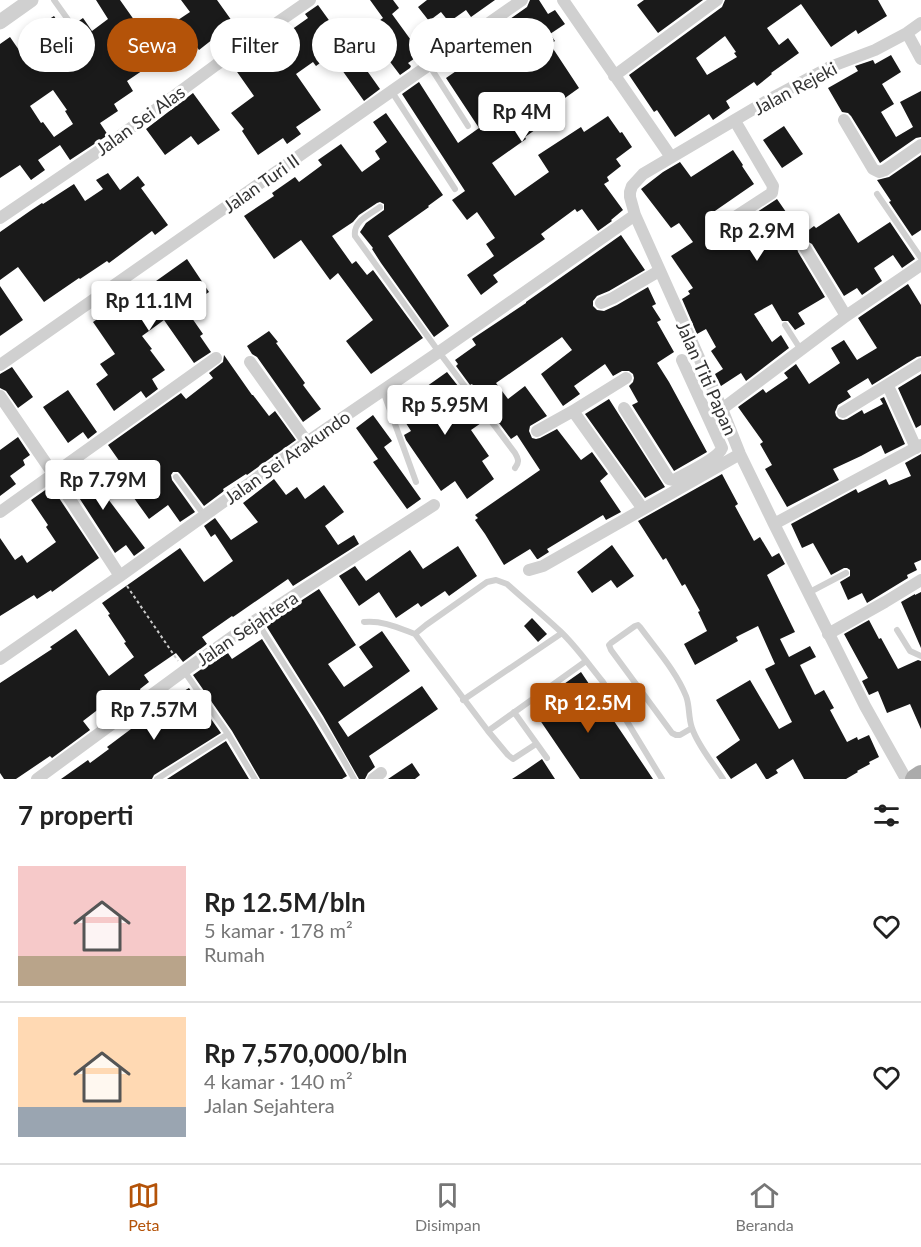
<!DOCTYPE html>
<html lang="id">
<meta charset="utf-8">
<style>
body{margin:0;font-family:Lato,sans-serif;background:#f6f6f6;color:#222;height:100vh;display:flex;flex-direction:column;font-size:22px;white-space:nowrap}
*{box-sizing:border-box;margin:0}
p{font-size:20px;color:#767676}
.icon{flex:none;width:33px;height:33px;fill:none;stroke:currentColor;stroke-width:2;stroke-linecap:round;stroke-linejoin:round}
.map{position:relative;height:779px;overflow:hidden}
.side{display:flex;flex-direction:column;background:#fff;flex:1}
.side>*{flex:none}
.top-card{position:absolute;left:18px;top:18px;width:600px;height:54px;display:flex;gap:12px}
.price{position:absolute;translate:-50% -51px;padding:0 14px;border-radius:6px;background:#fff;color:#222;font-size:20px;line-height:39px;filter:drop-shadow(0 2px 3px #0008)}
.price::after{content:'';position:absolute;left:50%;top:36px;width:18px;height:14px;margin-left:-9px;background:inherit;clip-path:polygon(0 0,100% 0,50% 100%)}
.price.active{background:#b45309;color:#fff}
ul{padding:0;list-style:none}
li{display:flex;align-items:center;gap:18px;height:150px;padding:0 18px}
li+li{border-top:2px solid #e0e0e0}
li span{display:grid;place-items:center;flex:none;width:168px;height:120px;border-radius:0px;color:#555}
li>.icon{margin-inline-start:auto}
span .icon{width:72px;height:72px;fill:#fffc;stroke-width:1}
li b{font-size:26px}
h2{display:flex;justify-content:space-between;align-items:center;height:72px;padding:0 18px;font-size:26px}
.tag{padding:0 21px;border-radius:27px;background:#fff;box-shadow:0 3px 9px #0003;font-size:21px;line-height:54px}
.tag.active{background:#b45309;color:#fff}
.tabs{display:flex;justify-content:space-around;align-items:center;height:84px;border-top:2px solid #e0e0e0;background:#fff;font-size:16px;color:#767676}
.tabs a{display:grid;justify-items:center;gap:3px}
.tabs .active{color:#b45309}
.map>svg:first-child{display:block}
.building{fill:#1a1a1a;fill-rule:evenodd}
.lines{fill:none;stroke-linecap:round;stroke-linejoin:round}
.path{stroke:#cdcdcd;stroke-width:2;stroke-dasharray:3 3;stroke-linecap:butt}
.service{stroke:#d0d0d0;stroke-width:6}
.minor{stroke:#d0d0d0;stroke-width:12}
.tertiary{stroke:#d0d0d0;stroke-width:15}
.primary{stroke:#ababab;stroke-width:20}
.labels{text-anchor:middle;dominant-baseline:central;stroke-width:6;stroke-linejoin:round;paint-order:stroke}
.street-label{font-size:18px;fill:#333;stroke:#fff}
</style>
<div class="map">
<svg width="921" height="779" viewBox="0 0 921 779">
<rect width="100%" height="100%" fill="#fff"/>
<!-- building -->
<path class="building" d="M96,0H120L161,58L127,81L133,91L114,104L118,111L100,123L108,135L70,160L60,145L38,160L45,170L31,180L20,165L0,178V44L10,37L32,69L59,52L40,25L54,16L64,31L83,18L92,31L108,19ZM53,90L67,110L65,111L73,124L54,137L43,122L41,123L30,106Z
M181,0H217L237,28L216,43L213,39L199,50L178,20L190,12Z
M370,0H393L399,8L392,14L421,54L408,63L411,66L410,68L400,75L366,30L383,18Z
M427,0H495L471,17L466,10L449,22L441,12L429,21L418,7Z
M530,0H539L548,14L555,10L565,24L550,34L555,41L550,44L579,88L537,118L542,125L525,137L526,139L492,163L515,196L549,172L538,155L581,127L584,132L608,116L620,133L622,132L632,147L616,159L621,166L607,177L609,181L604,184L623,210L611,220L612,221L598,231L582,209L577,212L575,209L541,234L545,239L493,275L498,282L481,295L467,275L494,256L486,244L495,238L477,212L467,220L452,200L465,191L402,94L419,82L458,143L479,128L446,78L475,58L470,50L484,40L493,52L520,34L510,19L527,7Z
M644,0H703L658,33L637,5Z
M725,0H878L887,16L858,34L856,30L831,47L801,4L767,28L779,45L788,38L799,53L771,73L772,74L757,86L754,82L726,101L730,108L713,120L709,114L675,137L657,110L654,112L629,75L722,7ZM725,36L736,52L734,53L737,57L707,75L696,58Z
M318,5L344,41L329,52L331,55L316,66L313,62L296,74L321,110L296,127L301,134L287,144L283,138L258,155L242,131L244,129L231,113L254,96L235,69L252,56L258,64L278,51L280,54L298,40L291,30L308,18L305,14Z
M891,55L901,72L882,84L894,104L881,112L896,137L913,127L900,102L921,91V137L916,138L880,163L851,116L848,113L842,112L828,88L858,71L855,66L873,60L875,64Z
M358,58L380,89L364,101L342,70Z
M193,93L220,130L198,145L191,136L165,155L146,129Z
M386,113L443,195L428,206L429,207L388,236L449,326L434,337L381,263L372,249L373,248L360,232L366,223L384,210V204L380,202L377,203L359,215L353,222L332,236L352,264L356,261L367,275L373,270L423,338L371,374L346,341L373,320L338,273L330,280L301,240L274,259L244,216L274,196L272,193L295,177L299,182L322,165L318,160L341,144L362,172L380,159L375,151L387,142L373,122Z
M784,126L803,154L782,168L763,140Z
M733,150L743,165L742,166L754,184L712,213L726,232L777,199L802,235L814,226L816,228L839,213L858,243L890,222L915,259L902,268L893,255L874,268L882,281L862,295L857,288L844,296L812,244L805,240L800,241L797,248L798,252L825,297L798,313L805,324L795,330L788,321H782L772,304L754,314L772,342L781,335L789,348L746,381L741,373L721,386L715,374L723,369L711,351L716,347L706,329L697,334L682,299L690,294L688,291L693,288L671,256L693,242L679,223L671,228L641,189L663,172L680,162L691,177Z
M921,155V230L912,236L889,202L891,201L877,180L889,177Z
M108,173L120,190L138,176L145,185L141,188L168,225L155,235L152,231L109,263L107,261L80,279L79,278L44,302L18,267L0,280V232L30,211L42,203L43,204L74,184L85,201L103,189L96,180Z
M621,235L645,270L609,291L597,296L593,301V306L597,310L604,311L617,305L648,287L656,304L652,306L661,320L657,322L674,352L657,363L669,382L707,452L674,471L632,405L638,402L629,386L633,382L634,378L633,374L629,371H622L613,376L605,364L574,386L580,394L563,406L541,374L572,350L562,337L496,383L508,399L525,386L547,416L530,426L529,431L532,438L536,439L540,438L557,429L581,460L592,452L608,474L600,481L621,512L606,520L603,515L547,549L549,552L538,559H537L530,549L504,565L485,534L475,520L478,518L475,515L540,470L517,435L511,439L484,403H486L472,384L470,385L456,366L458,364L455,360L476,345L472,339L526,303V302L546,288Z
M187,259L209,292L185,308L203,334L200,336L211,352L194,363L164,320L142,336L152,349L150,350L165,370L152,379L158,389L146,398L141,391L114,411L96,384L108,375L100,364L115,354L93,322L124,301L119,294L136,282L142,291Z
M908,284L921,305V356L917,357L872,385L868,378L847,391L851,397L838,405L835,412L836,416L839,419L843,420L847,419L862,410L864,414L883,404L880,399L884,397L905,444L885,454L881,445L861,456L833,469L839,480L787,507L765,469L772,465L760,444L763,442L738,407L763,389L766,393L788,378L784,373L796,364L809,384L840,363L831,348L844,340L857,360L877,348L858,318Z
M0,286L23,320L0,336Z
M269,331L278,342L276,343L305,383L303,385L321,409L303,422L257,357L252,354L247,346Z
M224,355L252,395H253L269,416L275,411L296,440L247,475L246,474L223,489L224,491L204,506L180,474L178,472H173L171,475L172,480L195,512L180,522L168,505L149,519L131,494L141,487L130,471L127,472L108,445L181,393L186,399L213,378L209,373L223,362Z
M12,367L33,397L18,408L6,391L0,388V374Z
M447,372L462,391L454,397L467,415L475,409L484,421L471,430L489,456L482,461L494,479L467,499L455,481L441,491L406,440L404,435L411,431L393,403L420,386L423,389Z
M921,374V425L916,428L898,388Z
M68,390L97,432L88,439L83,432L68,443L43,407Z
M609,399L665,487L645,498L585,414Z
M373,415L392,441L384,447L421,499L407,509L373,462L378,459L356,428Z
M18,437L30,455L23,460L25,465L10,476L16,484L0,496V450Z
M921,454V560L914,563L917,570L907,575L908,578L867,603L862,593L848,600L840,582L850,576V570L847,568H844L831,575L813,543L802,548L791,524L856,489L858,493L886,479L889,485L911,476L905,463Z
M84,462L100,487H99L145,548L134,556L126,545L115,553L65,476Z
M722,474L738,504L735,506L754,541L760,537L772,557L779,553L785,564L767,575L795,632L780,639L789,657L810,646L816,657L800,665L815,695L824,690L834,708L830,710L847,742L857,737L858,740L869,735L879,757L869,762L870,764L857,771L858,772L846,779H804L793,759L776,770L778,773L768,779H766L756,763L731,779L716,757L740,740L716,700L750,680L779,729L792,722L765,669L775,664L758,626L736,637L738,641L695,665L684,644L707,631L698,612L700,611L685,584L682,586L666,558L663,560L638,521Z
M274,479L286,495L297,487L305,499L324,485L344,512L325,526L338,545L354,535L359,544L293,586L288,579L233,617L232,616L202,637L207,644L183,662L176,653L144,675L149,682L140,689L141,692L126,704L124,700L104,714L100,708L83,721L90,730L52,758L50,756L16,779H4L0,773V683L52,649L50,647L76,629L109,676L134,657L124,643L126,642L108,615L110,614L102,603L180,548L204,582L233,561L215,534L211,537L204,526L215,518L231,540L258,522L243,503Z
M51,486L99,558L52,592L51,590L37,599L34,595L0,616V538L15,560L22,555L27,563L56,542L46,527L48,525L31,500Z
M612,545L634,576L617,588L611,580L592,593L577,572Z
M458,546L477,576L449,596L445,591L421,607L418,603L396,618L379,592L359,606L339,576L355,566L366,581L410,550L423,569Z
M319,589L356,645L328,664L344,687L373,667L359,647L382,631L410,671L338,722L348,737L422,686L438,709L369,756L375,767L368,773L365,779H359L323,716L265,624Z
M921,592V648L901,602L915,594V595Z
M532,618L547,634L538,642L524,626Z
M869,620L879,639L881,638L898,669L918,660L921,661V729L910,704L887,713L878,691L869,695L862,681L868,678L844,634Z
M262,639L314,721L347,776L342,779H260L232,731L193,675L217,658L218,659L228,653L232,659Z
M581,672L653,779H580L531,707Z
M189,688L221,733L154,775L152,779H61L88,760L90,763L109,749L107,747L139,723L135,717L164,696L167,694L170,699Z
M226,741L249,779H167Z
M542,759L555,779H512L526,770Z
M412,763L420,775L415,779H388Z"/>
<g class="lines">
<!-- path -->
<path class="path" d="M127,586L178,661"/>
<!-- service -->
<path class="service" d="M54,0L69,21
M429,65L468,126
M392,92L455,189
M877,194L921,258
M380,207C369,215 353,221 355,236L439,352L515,453C518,458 520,462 515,468
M785,325L801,350
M383,391L416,482
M176,477L204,515
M808,593L846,573
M256,620C289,673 325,724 354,779
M364,622C382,620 399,628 415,634
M897,630L910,651L921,656
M586,661L488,731L415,634L426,625L487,582L496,580L507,584C525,600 543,615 560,631C576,646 589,665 603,682L662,779
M184,671L228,734L255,779
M463,700L562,633
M514,712L547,758
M692,728L680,735H676L672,733L611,650L609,645L611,643L635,626L638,625L640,627C656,649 676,671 686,696C690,706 688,717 692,728C698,746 713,763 723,779
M488,731L508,755L513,759L536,744
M157,779L228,734"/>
<!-- minor -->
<path class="minor" d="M563,0L671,157
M907,33L921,59
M614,76L717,0
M844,120L873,169L879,172L885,170L921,145
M735,217L772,193L773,186L735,121
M0,218L109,144L216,65L310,0
M805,248L846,316
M601,303L613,298L659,271
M250,362L307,442
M0,365L522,0
M888,386L916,448
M0,396L54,475L120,576
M624,408L669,479L674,480C686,473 718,459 722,448L682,360
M722,409L846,316L921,265
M573,411L643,509
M843,412L921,364
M537,431L573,411L626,378
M0,512L216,358
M774,524L921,445
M529,570L543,566L740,454
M828,634L885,602L921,580
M0,659L120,576L307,442L439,352L635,215
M37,779L184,671L256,620L434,505
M373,779L381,773
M906,779L865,706L774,524L740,454L722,409L635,215L630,197V192L632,186L643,174L772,98L830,67L875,50L907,33L921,23"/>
<!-- tertiary -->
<path class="tertiary" d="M0,22L31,0"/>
<!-- primary -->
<path class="primary" d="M915,779L921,775"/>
</g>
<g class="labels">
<!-- street labels -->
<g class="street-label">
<text transform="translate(795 88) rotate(-28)">Jalan Rejeki</text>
<text transform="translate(140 120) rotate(-36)">Jalan Sei Alas</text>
<text transform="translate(261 183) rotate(-35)">Jalan Turi II</text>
<text transform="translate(707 378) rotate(66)">Jalan Titi Papan</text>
<text transform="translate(287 457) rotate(-35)">Jalan Sei Arakundo</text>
<text transform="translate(247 628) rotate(-34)">Jalan Sejahtera</text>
</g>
</g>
</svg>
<b class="price" style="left:522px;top:143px">Rp 4M</b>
<b class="price" style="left:757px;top:262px">Rp 2.9M</b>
<b class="price" style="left:149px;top:332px">Rp 11.1M</b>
<b class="price" style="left:445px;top:436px">Rp 5.95M</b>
<b class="price" style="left:103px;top:511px">Rp 7.79M</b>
<b class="price active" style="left:588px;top:734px">Rp 12.5M</b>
<b class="price" style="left:154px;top:741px">Rp 7.57M</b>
<div class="top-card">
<a class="tag">Beli</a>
<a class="tag active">Sewa</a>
<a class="tag">Filter</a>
<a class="tag">Baru</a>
<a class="tag">Apartemen</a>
</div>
</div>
<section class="side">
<h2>7 properti<svg class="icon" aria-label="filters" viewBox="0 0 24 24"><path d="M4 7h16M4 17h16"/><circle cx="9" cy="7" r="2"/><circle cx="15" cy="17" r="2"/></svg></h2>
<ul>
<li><span style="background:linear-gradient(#f6c9c9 75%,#b9a48a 0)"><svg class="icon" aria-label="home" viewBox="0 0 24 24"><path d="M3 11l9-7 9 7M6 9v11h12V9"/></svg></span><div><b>Rp 12.5M/bln</b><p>5 kamar · 178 m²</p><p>Rumah</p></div><svg class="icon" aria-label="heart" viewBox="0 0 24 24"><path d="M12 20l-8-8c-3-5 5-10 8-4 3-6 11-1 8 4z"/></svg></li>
<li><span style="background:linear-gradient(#ffd9b3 75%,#9aa5b1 0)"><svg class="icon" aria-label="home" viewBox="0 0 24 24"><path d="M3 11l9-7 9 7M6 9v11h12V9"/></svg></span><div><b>Rp 7,570,000/bln</b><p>4 kamar · 140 m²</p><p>Jalan Sejahtera</p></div><svg class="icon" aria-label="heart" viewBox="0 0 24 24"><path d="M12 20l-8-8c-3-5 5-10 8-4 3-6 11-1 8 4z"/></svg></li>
</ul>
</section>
<nav class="tabs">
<a class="active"><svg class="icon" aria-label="map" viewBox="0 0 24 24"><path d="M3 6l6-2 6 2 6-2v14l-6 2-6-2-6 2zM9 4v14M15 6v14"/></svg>Peta</a>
<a><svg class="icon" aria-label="saved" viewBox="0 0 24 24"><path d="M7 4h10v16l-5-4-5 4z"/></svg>Disimpan</a>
<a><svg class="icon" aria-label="home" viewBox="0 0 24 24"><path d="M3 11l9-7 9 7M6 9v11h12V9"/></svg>Beranda</a>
</nav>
